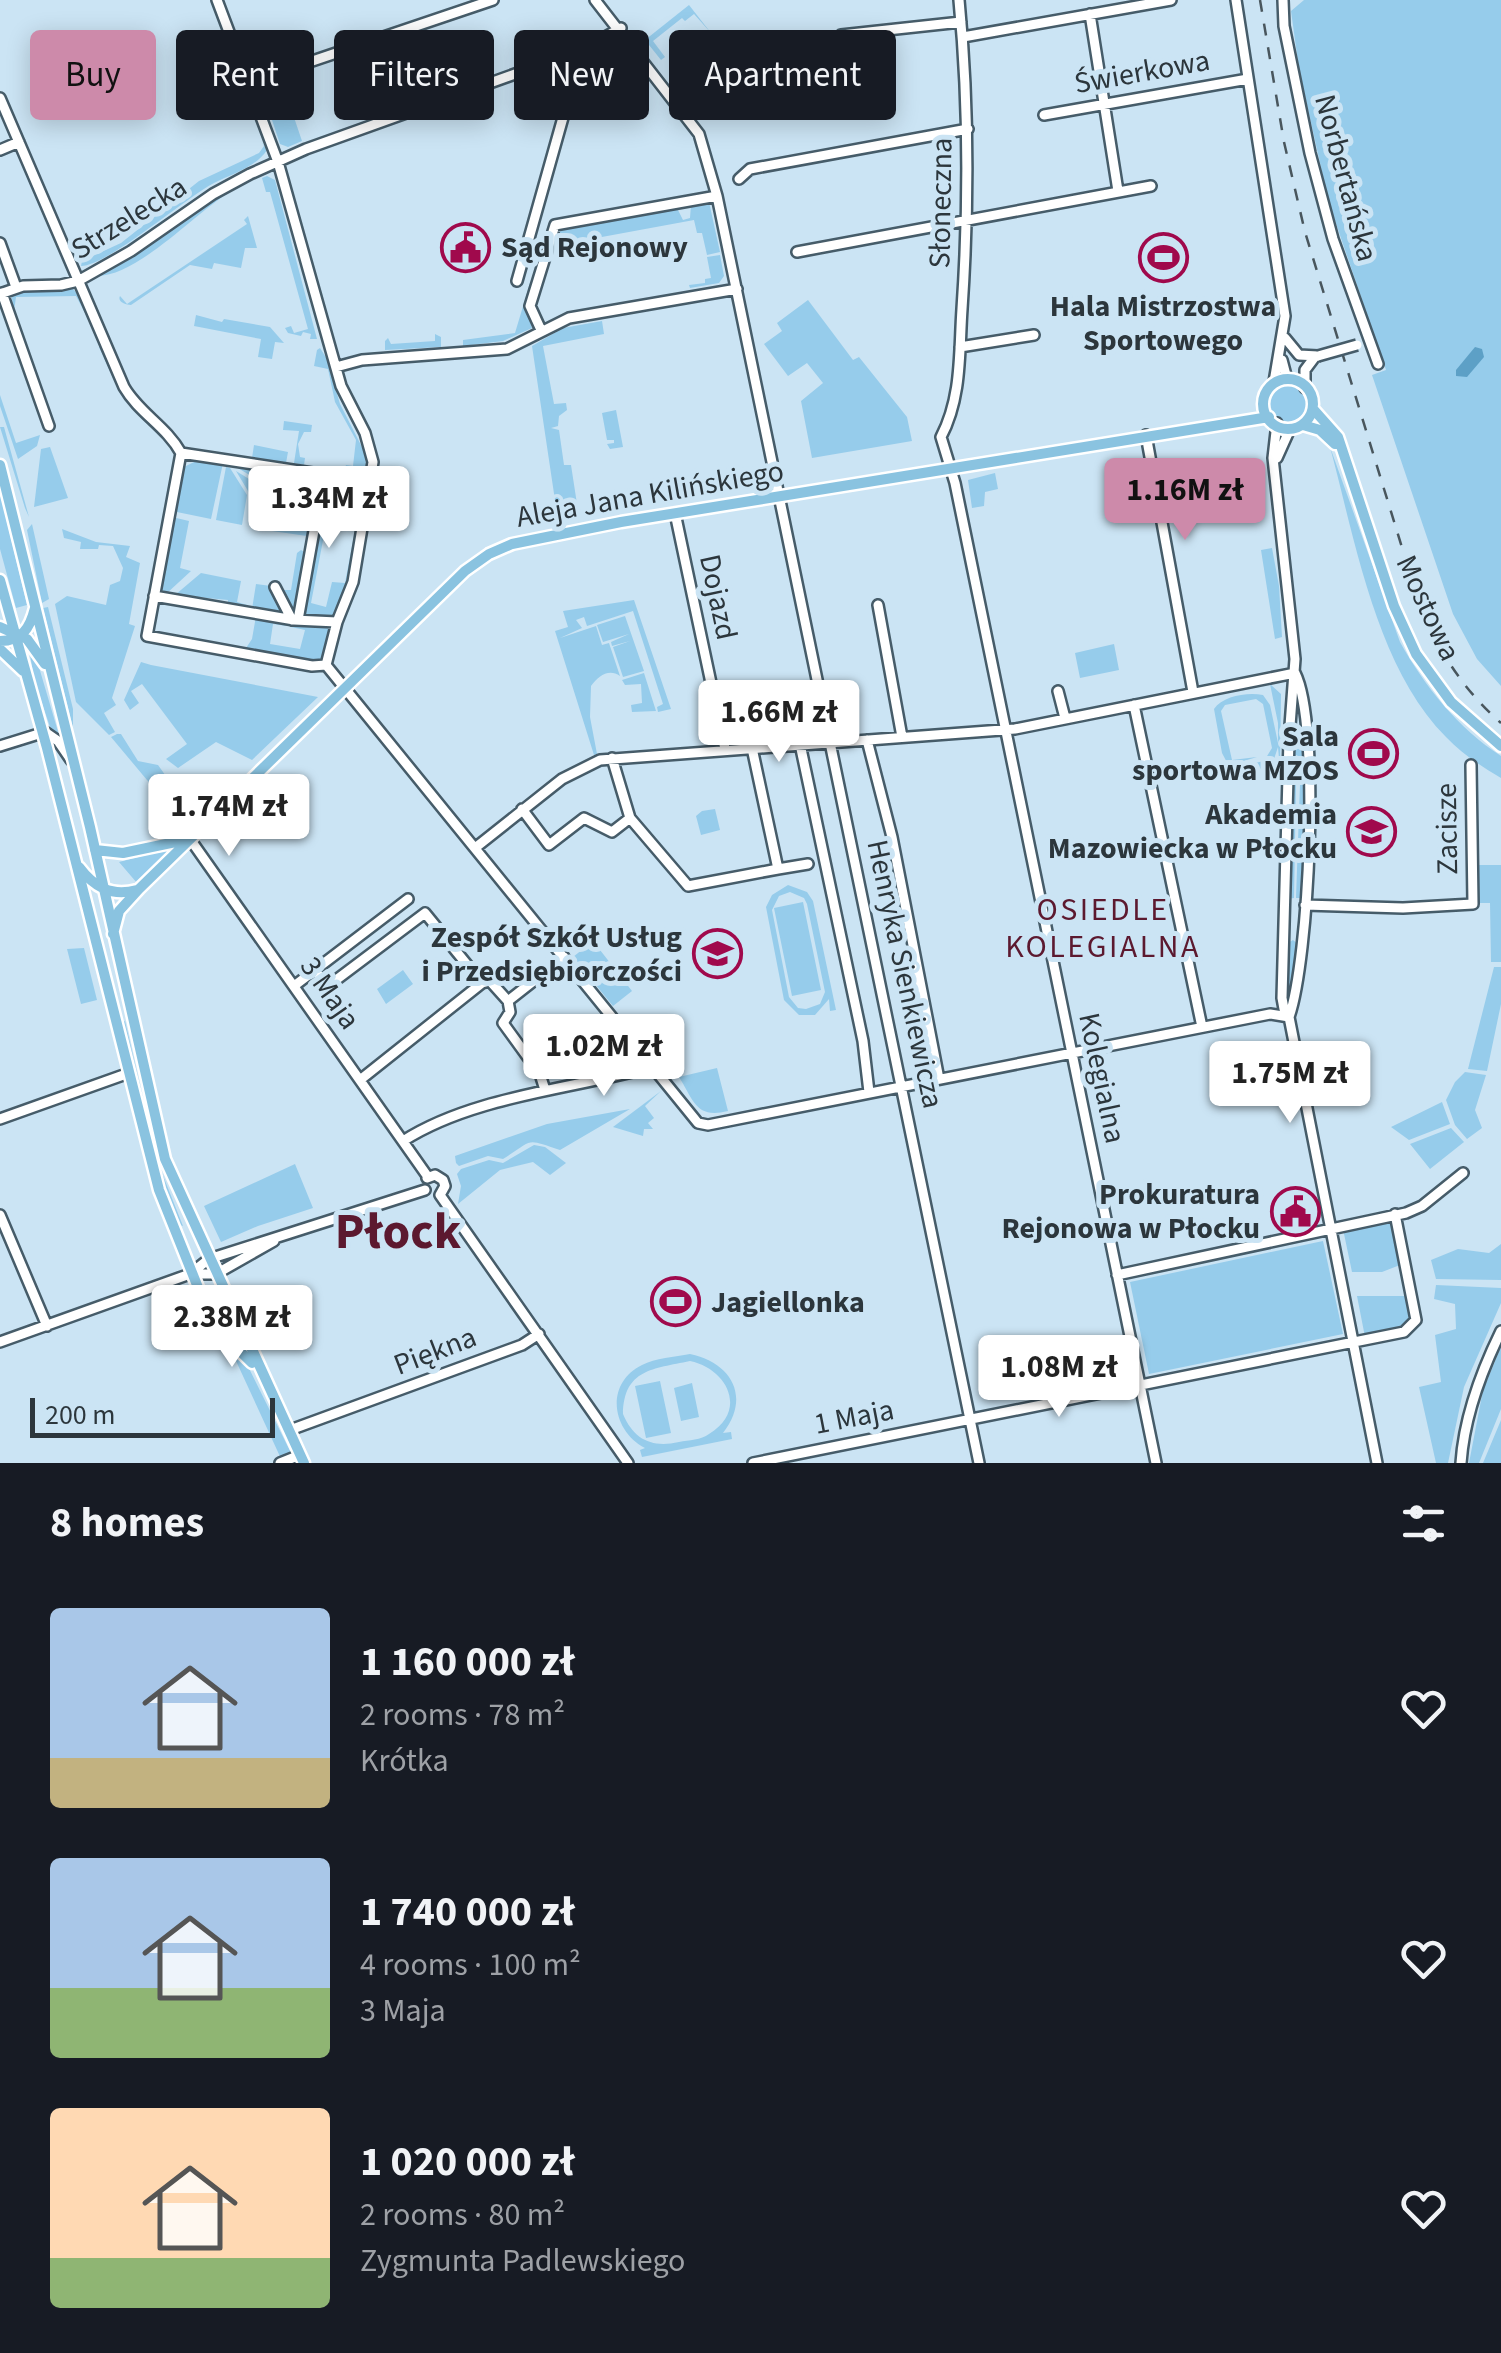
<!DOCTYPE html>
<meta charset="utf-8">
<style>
body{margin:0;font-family:"Source Sans 3",sans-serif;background:#242831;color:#f1f3f6;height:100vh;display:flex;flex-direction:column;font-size:38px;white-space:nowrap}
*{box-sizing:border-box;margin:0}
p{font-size:32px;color:#9ea1a6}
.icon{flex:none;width:55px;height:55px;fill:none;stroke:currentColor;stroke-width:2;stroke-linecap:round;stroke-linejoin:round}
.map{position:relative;height:1463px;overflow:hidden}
.details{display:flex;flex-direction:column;background:#171b24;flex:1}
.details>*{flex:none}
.guide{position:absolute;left:30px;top:30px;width:1000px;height:90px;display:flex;gap:20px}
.scale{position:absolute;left:30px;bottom:25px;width:245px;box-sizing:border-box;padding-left:10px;border:5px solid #2c363c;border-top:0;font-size:28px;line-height:35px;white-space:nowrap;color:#2c363c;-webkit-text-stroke:8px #cbe4f4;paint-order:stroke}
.price{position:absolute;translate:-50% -85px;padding:0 22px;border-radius:10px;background:#fff;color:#222;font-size:32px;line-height:65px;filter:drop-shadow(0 2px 5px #0008)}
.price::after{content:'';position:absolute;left:50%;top:60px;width:30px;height:22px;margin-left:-15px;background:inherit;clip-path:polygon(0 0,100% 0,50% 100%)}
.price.current{background:#cd8aaa;color:#111}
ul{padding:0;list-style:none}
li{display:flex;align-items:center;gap:30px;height:250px;padding:0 50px}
li span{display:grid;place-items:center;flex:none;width:280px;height:200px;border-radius:10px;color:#555}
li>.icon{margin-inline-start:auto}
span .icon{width:120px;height:120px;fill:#fffc;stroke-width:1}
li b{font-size:42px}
h2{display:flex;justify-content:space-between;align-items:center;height:120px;padding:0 50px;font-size:42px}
.chip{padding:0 35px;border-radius:10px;background:#171b24;box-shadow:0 5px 25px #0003;font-size:35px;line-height:90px}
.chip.current{background:#cd8aaa;color:#111}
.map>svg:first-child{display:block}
.green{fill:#96cceb;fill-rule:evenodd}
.water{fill:#5da0c6}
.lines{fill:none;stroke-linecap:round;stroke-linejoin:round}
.minor-casing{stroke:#465c69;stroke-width:14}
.major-casing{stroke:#fff;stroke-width:15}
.minor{stroke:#fff;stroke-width:9}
.major{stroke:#8ac3e0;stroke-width:10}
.rail{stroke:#49565d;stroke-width:2.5;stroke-dasharray:12 12;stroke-linecap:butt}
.minor-bridge-casing{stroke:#465c69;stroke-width:14;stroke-linecap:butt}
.minor-bridge{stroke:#fff;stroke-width:9}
.labels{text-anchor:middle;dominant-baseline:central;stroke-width:10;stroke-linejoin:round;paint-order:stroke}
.street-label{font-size:30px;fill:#2c363c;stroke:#cbe4f4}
.poi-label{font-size:30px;font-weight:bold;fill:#2c363c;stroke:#cbe4f4;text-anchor:end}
.neighbourhood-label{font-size:32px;letter-spacing:2.5px;fill:#5c192f;stroke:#cbe4f4}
.town-label{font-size:50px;font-weight:bold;fill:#5c192f;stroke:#cbe4f4}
</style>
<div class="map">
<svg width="1501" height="1463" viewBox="0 0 1501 1463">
<rect width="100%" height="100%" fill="#cbe4f4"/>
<!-- green -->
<path class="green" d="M1304,0H1501V686L1477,659L1453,614L1372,375L1386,370L1329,203L1299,69L1291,11Z
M689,5L711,33L694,14L685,21L682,18L653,41L665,57L661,60L645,40Z
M281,79L302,141L288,147L280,144L261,87Z
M262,142L267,150C256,167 232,174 214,183C184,199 107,266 81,266L82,261L121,243L199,181L259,153L264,146Z
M257,165L210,191L92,269L209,189Z
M267,176L275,180L317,339H310L311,334L303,332L301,336L288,333L285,328L291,326L294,333L308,329L270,192H266L262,178Z
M226,191H231C195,213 137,277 96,276Z
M709,202L720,252L707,255L702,233H697L694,220L553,246L557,234L567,226L676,206L683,220L690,218L691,205Z
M248,216L257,248H245L241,268L214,263L212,269L190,265L131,305C126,305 117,302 120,296L127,304L247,224L244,220Z
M720,255L724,276L719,283L690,288L689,285L705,283V279L711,278L707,257Z
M530,283L534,285L528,310L532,328L503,341L463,346V340L515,333Z
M71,287L80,296L115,375L113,378L99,347L102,345L76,296L16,297L14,311L11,293C30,286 51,291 71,287Z
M808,300L853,360L859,357L907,417L912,441L812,458L801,401L823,383L807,363L788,376L764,344L782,331L777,323Z
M196,315L222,322L224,319L270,327L284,343L275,342L272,359L258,357L261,339L194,326Z
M602,321L604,334L543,346L554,404L566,403L567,410L559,416L558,426L551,428L559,430L564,465H571L577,504L556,507L532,346L563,328Z
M435,334L441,337V347L385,350V341L388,338L391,344L435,341Z
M320,348L327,359L340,404L365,453L366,465L362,473L344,470L346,465L353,466L356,440L335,402L328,369L314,366L317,350Z
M1269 404a19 19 0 1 1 38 0a19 19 0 1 1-38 0Z
M0,395L16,443L40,435L37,446L18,459L0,406Z
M616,410L623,447L610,449L607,444L614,443V440H607L602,413Z
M284,421L312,425L311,432H304L298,444L300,457L305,458L304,465L294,463L299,431L283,430Z
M0,427H4L29,517L25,508Z
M254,445L288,452L286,463L252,458Z
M50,447L68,498L34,507L41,449Z
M1330,447L1400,642C1425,687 1458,728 1501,756V778C1481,766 1462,754 1446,737C1376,667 1355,539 1330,447Z
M200,459L223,463L211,519L172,511L182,468Z
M1244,464L1247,484L1203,492L1199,472Z
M233,465L310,477L318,489L313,514Z
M226,467L230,468L247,495L242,525L216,520Z
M236,471L306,514L310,522L307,536L272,531Z
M995,473L998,489L985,492L984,506L972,508L968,480Z
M0,493L27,605L16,608L0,549Z
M361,499L348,580L331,619L307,617L301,610L317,529L325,530L311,603L326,607L332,582L345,583Z
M172,517L189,521L180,568L191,571L166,594L160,589Z
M32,524L49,599L42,603L27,530Z
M62,529L96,542L130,546L126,557L140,563L129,624L135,626L112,698L116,705L104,713L115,732L109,735L76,702L55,604L67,596L106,605L110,585L120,581L123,568L113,546L99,545L98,549H80L81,542L64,538Z
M1272,548L1279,586L1282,637L1275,639L1261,550Z
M301,550L306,553L294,613L280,590H291L297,553Z
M201,573L241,581L237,602L247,605L246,607L228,605V600L175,595Z
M256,584L271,586L284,614L252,609Z
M634,600L671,709L658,712L657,707L663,704L633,611L587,626L584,617L576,620L582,628L560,638L596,626L602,645L609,643L620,676C609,668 598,676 591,686L590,717L597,754L594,755L555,631L568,627L563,611Z
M48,607L73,709V728L43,608Z
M256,616L288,622L287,626L273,624L270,644L300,649L305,630L291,627L292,623L327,626L330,632L323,662L246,648L252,639Z
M625,616L644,671L623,677L613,647L630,641L612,646L611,642L629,634L603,642L597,625Z
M1114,644L1119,670L1080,678L1075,653Z
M29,648L36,657L59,735L51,730L34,679Z
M141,662L151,665L318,697L252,760L216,742L178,768L166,759L187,744L142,684L131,691L139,703L130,710L124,700Z
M644,673L656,711L632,712L631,705L642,703L641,684L625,685L622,680Z
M1270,684L1281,694L1280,770L1278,747L1274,759L1278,765L1233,774L1222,753L1214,709C1223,696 1247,692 1263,695L1270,705L1278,743V723ZM1256,699L1263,704L1272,748L1264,761L1241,766L1237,763L1257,757L1232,760L1221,711L1225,705Z
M117,734H121L138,761L158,765L168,779L164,783L190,817L194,815V819L188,820L147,780L111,737Z
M1297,738L1303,742L1306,758L1302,898H1296L1300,784L1304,783V767L1300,766L1304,759L1296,755L1292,762L1296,766L1292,783L1296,784L1294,898L1288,899L1291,744Z
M715,809L720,830L701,835L696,816L702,811Z
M178,847L137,883L119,862Z
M1475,865H1501V962H1491L1490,903H1477Z
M788,885L807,892L813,901L836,1010L830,1011L829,999L815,1015H799L784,1000L766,907L772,895ZM790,892L804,898L807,904L825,992L820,1004L806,1009L798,1008L789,997L772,910L779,896Z
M803,902L821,990L792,996L774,908Z
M1293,940L1299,945L1290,1003L1286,1006L1288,943Z
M593,941L632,991L613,1006L573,957Z
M84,948L97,1000L81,1004L67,949Z
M1494,967H1501V1004L1487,1071L1468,1069Z
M403,970L413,984L386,1004L377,989Z
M125,1021L158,1163L183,1226L180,1225L161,1180L122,1023Z
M717,1068L728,1111C696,1119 694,1101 679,1077Z
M1465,1072L1486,1075L1475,1110L1482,1128L1467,1139L1455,1125L1446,1100L1455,1082Z
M661,1091L645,1106L654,1118L648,1123L653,1129H644L643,1136L613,1127Z
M1442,1102L1450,1124L1409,1140L1391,1127Z
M630,1109L560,1150C524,1138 535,1139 503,1159L488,1156L459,1166L456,1163L455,1156L547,1124Z
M1451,1128L1464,1142L1430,1169L1410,1144Z
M534,1145L545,1147L566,1163L550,1175L533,1162L500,1170L458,1204L461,1186L457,1174L461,1169L489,1160L503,1163Z
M295,1164L313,1208L258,1226L221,1242L204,1206Z
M1390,1220L1400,1265L1382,1272H1352L1343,1229Z
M1323,1241L1343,1334L1149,1374L1130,1282Z
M1501,1244V1280L1436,1279L1431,1260L1458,1249L1489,1253Z
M1436,1285L1501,1288V1303L1464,1387L1448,1463H1436L1419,1387L1441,1382L1435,1335L1456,1329L1455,1304L1434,1299Z
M1357,1296H1406L1412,1319L1406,1328L1365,1337Z
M221,1318L225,1320L296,1463H283L219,1324Z
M1501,1347V1409L1479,1463H1469L1483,1390Z
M690,1354C732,1363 751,1397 723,1433L731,1432L732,1439L642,1457L640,1450L645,1448C612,1431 604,1384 642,1365C655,1358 675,1357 690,1354ZM690,1361C728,1369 748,1411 709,1434C701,1440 689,1440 679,1442C652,1448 634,1440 623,1414C624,1369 653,1369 690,1361Z
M660,1381L671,1433L646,1438L635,1386Z
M692,1383L699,1417L681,1421L674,1388Z
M1501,1420V1463H1483Z"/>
<!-- water -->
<path class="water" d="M1475,347L1482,349L1484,357L1467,377L1456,376V370Z"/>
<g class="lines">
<defs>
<path id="minor" d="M217,0L278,162L341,386L365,433L373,462L353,582L337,622L326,665L698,1123L708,1125L1270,1014L1289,1017
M595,0L699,134L717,196L979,1463
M959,0C969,103 969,205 962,309C959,353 962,397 941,437L955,483L1156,1463
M1236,0L1285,316L1274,382
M1283,0L1284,26L1310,153L1333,239L1378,364
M1090,14L1118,191
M841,35L961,22
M963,37L1171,0
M250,82L493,0
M0,98L124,387C139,413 166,426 181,453
M1044,115L1248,79
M0,150L19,142
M739,179L750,169L968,129
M0,243L16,287
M797,252L1151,186
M517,281L582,50
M2,293L49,426
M0,294L23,286L61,285L78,281L131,251L213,194L250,174L306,149L582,50L621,28
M541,330L530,306L555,225L717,196
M1285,338L1299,355L1318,356
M960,347L1034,335
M1282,360L1287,379
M336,367L362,360L507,349L569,318L737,289
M1305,388V370L1314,358
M1277,423L1273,458L1295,659L1289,739L1282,998L1284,1009L1289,1017L1377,1463
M1146,435L1193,692
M1277,458L1290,429
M675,513L725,749
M275,587L292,620
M154,596L294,620L337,622
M878,605L902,737
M298,620L324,475
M326,665L312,666L147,636L181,453L372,482
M1058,691L1065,718
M1134,705L1202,1027
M867,740L892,837L939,1079
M800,744L863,1041L869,1092
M0,746L45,732L58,741L71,760
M752,748L778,869L808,864
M522,809L549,845L584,818L612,832L630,818L612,758
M630,818L688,886L778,869
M190,839L428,1177
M475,848L562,779L600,760L1015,729L1295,673
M1305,905L1403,908L1473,904L1471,765
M315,971L328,986L425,913L482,983L490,981L508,1001
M294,986L408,899
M1289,1017C1309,960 1321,725 1295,673
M360,1080L482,983
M545,1090L540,1074L503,1023L510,1012L508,1001L564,957
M0,1119L129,1073
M403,1141C473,1096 573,1089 652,1067
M427,1178L435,1175L443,1180L445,1186L440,1195
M440,1195L628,1463
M0,1215L47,1326
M190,1274H216L274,1241
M1117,1275L1406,1213L1422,1206L1463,1173
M0,1342L190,1274L209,1259L425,1190
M290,1430L522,1345L539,1334
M280,1463L295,1457
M753,1463L1404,1332L1416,1320L1395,1214
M1461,1463C1464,1417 1481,1372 1501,1331"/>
<path id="major" d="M1263 404a25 25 0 1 1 50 0a25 25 0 1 1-50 0Z
M1314,410L1338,437L1394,606L1416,654L1451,702L1501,746
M1303,425L1320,430L1335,444
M0,465L90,827L165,1159L304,1463
M0,580L47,748L159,1190L213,1325L252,1363
M0,627L27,639L45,664
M0,641C22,641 30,628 35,608
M0,649L23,671
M95,850L123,853L190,839
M79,867C94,887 111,897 137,890
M113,934L119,911L139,889L465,571L489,554L512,544L621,522L1269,417"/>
</defs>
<!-- minor casing -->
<use href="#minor" class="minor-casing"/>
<!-- major casing -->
<use href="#major" class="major-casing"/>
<!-- minor -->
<use href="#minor" class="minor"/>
<!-- major -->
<use href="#major" class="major"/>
<!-- rail -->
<path class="rail" d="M1260,0L1284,142L1305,232L1416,593C1434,644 1460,687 1501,723"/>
<defs>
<path id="minor-bridge" d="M1318,356L1357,345"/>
</defs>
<!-- minor-bridge casing -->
<use href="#minor-bridge" class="minor-bridge-casing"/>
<!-- minor-bridge -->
<use href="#minor-bridge" class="minor-bridge"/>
</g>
<!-- icons -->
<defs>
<symbol id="civic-ring" viewBox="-11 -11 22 22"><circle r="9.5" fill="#cbe4f4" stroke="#a0094c" stroke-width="1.5"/><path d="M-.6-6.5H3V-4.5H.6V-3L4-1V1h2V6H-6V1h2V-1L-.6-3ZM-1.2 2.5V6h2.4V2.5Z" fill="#a0094c"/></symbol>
<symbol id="stadium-ring" viewBox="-11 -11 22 22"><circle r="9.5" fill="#cbe4f4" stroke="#a0094c" stroke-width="1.5"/><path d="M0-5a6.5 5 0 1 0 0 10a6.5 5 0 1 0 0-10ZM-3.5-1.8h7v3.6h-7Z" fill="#a0094c"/></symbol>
<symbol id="university-ring" viewBox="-11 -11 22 22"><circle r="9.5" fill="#cbe4f4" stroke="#a0094c" stroke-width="1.5"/><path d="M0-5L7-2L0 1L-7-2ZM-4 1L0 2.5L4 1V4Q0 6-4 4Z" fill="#a0094c"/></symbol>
</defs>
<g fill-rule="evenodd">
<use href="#civic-ring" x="438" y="220" width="55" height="55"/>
<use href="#stadium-ring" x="1136" y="230" width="55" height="55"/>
<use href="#stadium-ring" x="1346" y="726" width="55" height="55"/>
<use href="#university-ring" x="1344" y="804" width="55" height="55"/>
<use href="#university-ring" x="690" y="926" width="55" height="55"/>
<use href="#civic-ring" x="1268" y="1184" width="55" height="55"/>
<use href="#stadium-ring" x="648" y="1274" width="55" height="55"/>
</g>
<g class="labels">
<!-- street labels -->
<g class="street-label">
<text transform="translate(1142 72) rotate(-10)">Świerkowa</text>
<text transform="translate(1346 178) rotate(75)">Norbertańska</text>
<text transform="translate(941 203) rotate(-89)">Słoneczna</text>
<text transform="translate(129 218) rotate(-32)">Strzelecka</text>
<text transform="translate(650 494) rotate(-10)">Aleja Jana Kilińskiego</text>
<text transform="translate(718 597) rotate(78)">Dojazd</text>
<text transform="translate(1428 608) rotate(65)">Mostowa</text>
<text transform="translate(1447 829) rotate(-91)">Zacisze</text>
<text transform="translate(905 974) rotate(78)">Henryka Sienkiewicza</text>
<text transform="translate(330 993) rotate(55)">3 Maja</text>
<text transform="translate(1102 1078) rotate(78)">Kolegialna</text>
<text transform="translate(435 1351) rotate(-21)">Piękna</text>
<text transform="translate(854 1417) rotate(-11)">1 Maja</text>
</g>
<!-- poi labels -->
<g class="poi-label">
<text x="501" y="247" text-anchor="start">Sąd Rejonowy</text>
<text x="1163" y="306" text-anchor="middle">Hala Mistrzostwa<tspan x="1163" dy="34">Sportowego</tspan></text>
<text x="1339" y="736">Sala<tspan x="1339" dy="34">sportowa MZOS</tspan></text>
<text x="1337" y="814">Akademia<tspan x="1337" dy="34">Mazowiecka w Płocku</tspan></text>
<text x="682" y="937">Zespół Szkół Usług<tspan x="682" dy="34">i Przedsiębiorczości</tspan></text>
<text x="1260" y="1194">Prokuratura<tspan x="1260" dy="34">Rejonowa w Płocku</tspan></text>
<text x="711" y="1302" text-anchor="start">Jagiellonka</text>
</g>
<!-- neighbourhood labels -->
<g class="neighbourhood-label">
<text x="1103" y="910">OSIEDLE<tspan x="1103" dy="37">KOLEGIALNA</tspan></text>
</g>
<!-- town labels -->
<g class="town-label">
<text x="398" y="1232">Płock</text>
</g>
</g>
</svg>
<div class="scale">200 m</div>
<b class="price current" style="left:1185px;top:543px">1.16M zł</b>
<b class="price" style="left:329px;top:551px">1.34M zł</b>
<b class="price" style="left:779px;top:765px">1.66M zł</b>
<b class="price" style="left:229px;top:859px">1.74M zł</b>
<b class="price" style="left:604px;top:1099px">1.02M zł</b>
<b class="price" style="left:1290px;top:1126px">1.75M zł</b>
<b class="price" style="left:232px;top:1370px">2.38M zł</b>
<b class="price" style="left:1059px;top:1420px">1.08M zł</b>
<div class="guide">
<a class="chip current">Buy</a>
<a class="chip">Rent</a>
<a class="chip">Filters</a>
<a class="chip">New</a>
<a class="chip">Apartment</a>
</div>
</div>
<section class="details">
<h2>8 homes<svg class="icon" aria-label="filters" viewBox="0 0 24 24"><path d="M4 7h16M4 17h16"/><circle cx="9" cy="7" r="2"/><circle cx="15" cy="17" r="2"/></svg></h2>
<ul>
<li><span style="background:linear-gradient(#a9c7e8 75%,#c2b280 0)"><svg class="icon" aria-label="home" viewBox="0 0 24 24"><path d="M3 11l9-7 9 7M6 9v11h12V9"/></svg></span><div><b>1 160 000 zł</b><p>2 rooms · 78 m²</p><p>Krótka</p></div><svg class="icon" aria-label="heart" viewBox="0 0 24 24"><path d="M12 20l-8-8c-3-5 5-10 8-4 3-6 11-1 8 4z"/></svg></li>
<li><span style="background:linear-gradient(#a9c7e8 65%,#8fb573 0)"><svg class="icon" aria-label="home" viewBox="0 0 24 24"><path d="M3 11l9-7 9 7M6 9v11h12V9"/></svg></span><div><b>1 740 000 zł</b><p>4 rooms · 100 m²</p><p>3 Maja</p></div><svg class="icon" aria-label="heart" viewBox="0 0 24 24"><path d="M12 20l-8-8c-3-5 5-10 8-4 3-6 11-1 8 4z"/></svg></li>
<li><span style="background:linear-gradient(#ffd9b3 75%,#8fb573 0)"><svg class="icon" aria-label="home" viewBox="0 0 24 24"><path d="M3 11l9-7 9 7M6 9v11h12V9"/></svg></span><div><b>1 020 000 zł</b><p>2 rooms · 80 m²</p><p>Zygmunta Padlewskiego</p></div><svg class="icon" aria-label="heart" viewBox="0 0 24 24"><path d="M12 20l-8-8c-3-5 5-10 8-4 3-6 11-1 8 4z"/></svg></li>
</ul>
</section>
